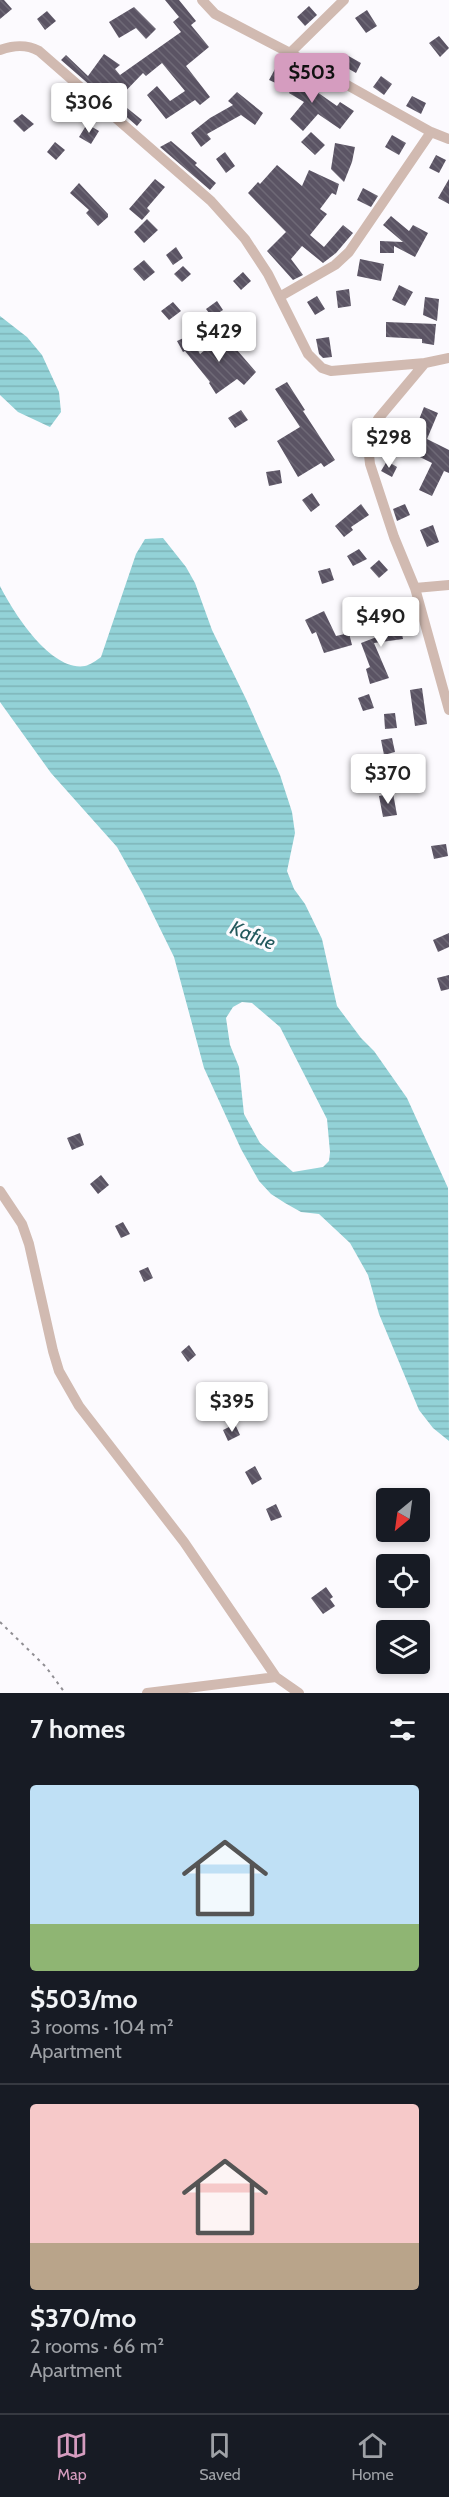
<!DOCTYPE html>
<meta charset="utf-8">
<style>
body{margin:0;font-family:Cabin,sans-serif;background:#20242c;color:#f1f3f6;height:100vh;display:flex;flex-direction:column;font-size:22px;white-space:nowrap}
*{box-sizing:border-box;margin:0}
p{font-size:20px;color:#9ea1a6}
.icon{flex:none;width:33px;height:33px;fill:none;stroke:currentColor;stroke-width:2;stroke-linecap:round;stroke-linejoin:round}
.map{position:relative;height:1693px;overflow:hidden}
.details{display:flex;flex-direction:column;background:#171b24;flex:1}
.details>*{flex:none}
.needle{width:39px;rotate:209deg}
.fabs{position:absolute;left:376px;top:1488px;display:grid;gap:12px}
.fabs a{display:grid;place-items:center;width:54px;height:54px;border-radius:6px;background:#171b24;box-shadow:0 3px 9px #0003;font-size:30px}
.price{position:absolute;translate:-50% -51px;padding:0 14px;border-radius:6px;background:#fff;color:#222;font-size:20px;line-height:39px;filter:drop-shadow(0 2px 3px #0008)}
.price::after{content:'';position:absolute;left:50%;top:36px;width:18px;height:14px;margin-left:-9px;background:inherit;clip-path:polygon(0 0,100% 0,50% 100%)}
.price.on{background:#d59cbf;color:#111}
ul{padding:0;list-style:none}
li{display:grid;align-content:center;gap:12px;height:318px;padding:0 30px}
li+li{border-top:2px solid #363941}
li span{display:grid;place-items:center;height:186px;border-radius:6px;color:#555}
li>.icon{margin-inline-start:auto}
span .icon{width:108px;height:108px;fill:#fffc;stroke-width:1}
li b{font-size:26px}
h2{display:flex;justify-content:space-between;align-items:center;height:72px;padding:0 30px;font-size:26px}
.dock{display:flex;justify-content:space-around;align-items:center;height:84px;border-top:2px solid #363941;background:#171b24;font-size:16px;color:#9ea1a6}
.dock a{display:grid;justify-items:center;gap:3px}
.dock .on{color:#d59cbf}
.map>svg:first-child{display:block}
.water{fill:url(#water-rules);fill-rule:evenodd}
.building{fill:url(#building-back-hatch)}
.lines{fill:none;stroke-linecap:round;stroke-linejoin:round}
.path{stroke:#908e93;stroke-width:2;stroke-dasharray:3 4.5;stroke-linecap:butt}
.street{stroke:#d1bab1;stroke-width:10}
.labels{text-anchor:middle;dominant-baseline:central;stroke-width:6;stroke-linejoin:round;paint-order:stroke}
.water-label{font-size:20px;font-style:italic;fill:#23595d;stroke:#fcfafe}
</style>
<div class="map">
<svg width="449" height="1693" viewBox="0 0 449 1693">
<defs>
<pattern id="water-rules" width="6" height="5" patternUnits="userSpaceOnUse" patternTransform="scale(1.5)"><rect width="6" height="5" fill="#93d2d7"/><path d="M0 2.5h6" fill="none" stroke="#7eb4b8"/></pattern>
<pattern id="building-back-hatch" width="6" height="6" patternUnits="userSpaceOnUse" patternTransform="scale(1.5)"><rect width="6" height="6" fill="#5b5464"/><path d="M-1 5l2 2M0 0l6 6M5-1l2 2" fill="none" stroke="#6e6976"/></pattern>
</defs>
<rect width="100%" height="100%" fill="#fcfafe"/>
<!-- water -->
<path class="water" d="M0,316L27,337L42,355L59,392L61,412L50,427L18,412L0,395Z
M163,538L186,567L195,583L212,630L246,699L280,775L292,812L295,833L287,871L294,889L305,904L322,939L337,1006L361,1038L374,1051L407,1098L448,1188L449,1441L433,1428L419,1410L379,1314L368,1275L350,1243L319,1214L301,1212L285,1203L271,1194L259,1181L241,1149L204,1068L174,957L143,894L117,847L51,773L0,702V586C13,612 51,672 85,666C90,665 97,660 101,657L136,554L145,539ZM242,1002L252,1003L280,1027L327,1119L330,1152L329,1161L323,1167L293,1172L260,1143L244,1114L239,1067L230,1045L226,1018L233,1007Z"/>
<!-- building -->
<path class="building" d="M0,0H4L12,9L0,19Z
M165,0H179L196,21L191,25L209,47L186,66L210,97L200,105L195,100L166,119L147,95L157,86L170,101L185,91L162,63L146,76L143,73L117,100L142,120L137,126L61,60L66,55L88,76L104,54L120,65L115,69L120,75L181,32L173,22L179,17Z
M309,6L317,15L305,26L297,17Z
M134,7L156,29L146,39L136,28L119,38L109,22Z
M367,10L377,26L366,33L355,18Z
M47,11L56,21L45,30L37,19Z
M439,36L449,48L440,57L429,43Z
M345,54L361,63L356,73L340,64Z
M275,69L317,92L337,106L340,102L354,111L340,129L318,114L303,131L290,119L304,102L289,93L291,90L269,80Z
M381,76L392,84L384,95L373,87Z
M237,92L263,113L255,125L241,115L207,134L211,139L201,147L191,133L210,118L233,105L228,101Z
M412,96L426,103L421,114L406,106Z
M63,105L74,111L68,121L58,115Z
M22,114L34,124L24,132L13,121Z
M87,124L99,131L91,144L79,137Z
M311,132L325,145L315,155L301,142Z
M392,135L406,143L399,155L385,147Z
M171,141L197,163L195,165L216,183L210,190L160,147Z
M55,142L65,150L56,160L47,152Z
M335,143L355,147L352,162L344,182L331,169Z
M225,152L235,166L226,173L216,159Z
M436,155L446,160L439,173L429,168Z
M277,165L302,186L309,170L339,184L336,195L332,193L320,209L327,214L310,235L324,247L343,225L353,233L336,253L323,263L302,246L291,259L303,275L293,280L267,251L286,232L248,193L258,182L260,184Z
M155,179L165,187L147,208L150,211L142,220L129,209Z
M449,179V204L438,198Z
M79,183L108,214V217L98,226L86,213L89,210L70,193Z
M363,188L378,196L371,207L357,200Z
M391,216L409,231L413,225L428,233L415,257L394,246V253H380V241L403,242L383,225Z
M147,219L158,230L144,243L134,232Z
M176,247L183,258L173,265L166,255Z
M360,259L384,264L381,281L357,276Z
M144,260L155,272L144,281L133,269Z
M183,266L191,274L182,282L174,274Z
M243,272L251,281L241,290L233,281Z
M399,285L413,292L405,306L392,300Z
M349,289L351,306L338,308L336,291Z
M317,296L325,309L315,315L307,302Z
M425,297L439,299L437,321L423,315Z
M217,301L223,310L212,317L206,309Z
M173,302L181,311L169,320L161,311Z
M386,322L436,324L434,345L422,343V339L386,337Z
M190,335L200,354L224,335L256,372L244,385L237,379L216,394L209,383L210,382L185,351L183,352L177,341Z
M329,337L332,357L323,358L319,354L316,339Z
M287,382L305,410L303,411L335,460L324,467L321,463L298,477L277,441L300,427L275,389Z
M424,407L438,413L427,439L449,450V473L444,471L432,496L419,490L432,463L383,439L389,426L412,437Z
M241,410L248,420L235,428L228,418Z
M387,461L397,467L392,477L381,471Z
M280,470L282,483L269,486L266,472Z
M312,493L320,505L311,512L302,500Z
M361,504L369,515L351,527L353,530L344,537L335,526Z
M405,504L410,515L397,521L393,509Z
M433,525L439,542L427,547L420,530Z
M359,549L367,559L353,566L347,556Z
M379,560L388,570L379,578L370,568Z
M330,568L334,580L322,584L318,571Z
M389,607L397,629H401L403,639L374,643L389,678L370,684L366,669L370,667L361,643L387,633L379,610Z
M324,611L336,636L349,633L352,645L324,653L316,632L312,634L305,620Z
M422,688L427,724L415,726L410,690Z
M369,694L374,708L363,711L358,698Z
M395,713L397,728L385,729L384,714Z
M392,738L395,752L384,755L381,740Z
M393,793L397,815L383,817L379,796Z
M446,844L448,856L434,859L431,846Z
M449,933V947L438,952L433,940Z
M449,975V989L441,991L437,978Z
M80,1133L84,1145L72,1150L67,1138Z
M101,1175L109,1185L98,1194L90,1184Z
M123,1222L130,1234L121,1238L115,1226Z
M148,1267L153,1278L144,1282L139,1271Z
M189,1345L196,1355L188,1362L181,1352Z
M235,1424L240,1435L228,1441L223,1430Z
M255,1466L262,1479L252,1485L245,1472Z
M276,1504L282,1517L271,1521L266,1509Z
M326,1587L333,1597L330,1599L335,1606L323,1614L311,1598Z"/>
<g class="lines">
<!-- path -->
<path class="path" d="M0,1622L46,1667L65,1693"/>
<!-- street -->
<path class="street" d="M202,0L215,14L290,53L344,0
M0,50C14,45 26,44 39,51L211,201L245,239L268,274L308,354L322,368L331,371L425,363
M290,53L431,132L449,139
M281,296L335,265L349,252L431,132
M449,358L425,363L378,419L371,432L368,445L370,464L394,537L415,588L449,710
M415,588L449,585
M0,1191L22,1224L29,1244L53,1351L59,1371L79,1406L184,1542L276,1677
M147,1693L276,1677L299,1693"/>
</g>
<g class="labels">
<!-- water labels -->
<g class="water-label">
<text transform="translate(253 935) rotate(22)">Kafue</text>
</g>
</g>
</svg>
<div class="fabs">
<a><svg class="needle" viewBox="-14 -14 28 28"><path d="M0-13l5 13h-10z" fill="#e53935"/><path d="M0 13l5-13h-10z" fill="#9ea1a6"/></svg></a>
<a><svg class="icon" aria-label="locate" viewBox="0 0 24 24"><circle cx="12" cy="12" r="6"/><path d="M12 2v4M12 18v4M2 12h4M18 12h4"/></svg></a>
<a><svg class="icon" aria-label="layers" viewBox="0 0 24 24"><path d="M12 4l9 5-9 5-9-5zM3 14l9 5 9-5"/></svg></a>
</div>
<b class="price on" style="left:312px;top:104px">$503</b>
<b class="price" style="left:89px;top:134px">$306</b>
<b class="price" style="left:219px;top:363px">$429</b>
<b class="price" style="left:389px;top:469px">$298</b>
<b class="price" style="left:381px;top:648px">$490</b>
<b class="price" style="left:388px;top:805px">$370</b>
<b class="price" style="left:232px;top:1433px">$395</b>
</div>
<section class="details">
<h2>7 homes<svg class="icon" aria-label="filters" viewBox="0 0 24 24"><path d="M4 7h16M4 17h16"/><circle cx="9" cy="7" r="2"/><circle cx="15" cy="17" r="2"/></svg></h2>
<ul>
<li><span style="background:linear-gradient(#bfe0f5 75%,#8fb573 0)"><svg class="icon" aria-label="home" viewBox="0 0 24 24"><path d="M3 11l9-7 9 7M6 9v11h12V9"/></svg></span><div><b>$503/mo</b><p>3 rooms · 104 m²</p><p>Apartment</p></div></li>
<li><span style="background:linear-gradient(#f6c9c9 75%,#b9a48a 0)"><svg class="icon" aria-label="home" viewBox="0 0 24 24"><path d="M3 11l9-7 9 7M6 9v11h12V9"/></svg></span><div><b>$370/mo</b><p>2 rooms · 66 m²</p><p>Apartment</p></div></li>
</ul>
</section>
<nav class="dock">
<a class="on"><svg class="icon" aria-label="map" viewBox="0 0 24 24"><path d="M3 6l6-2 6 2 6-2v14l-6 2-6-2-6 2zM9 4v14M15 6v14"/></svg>Map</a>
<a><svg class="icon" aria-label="saved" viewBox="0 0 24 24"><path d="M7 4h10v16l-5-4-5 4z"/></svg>Saved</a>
<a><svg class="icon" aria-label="home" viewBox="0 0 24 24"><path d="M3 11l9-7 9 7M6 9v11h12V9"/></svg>Home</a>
</nav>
